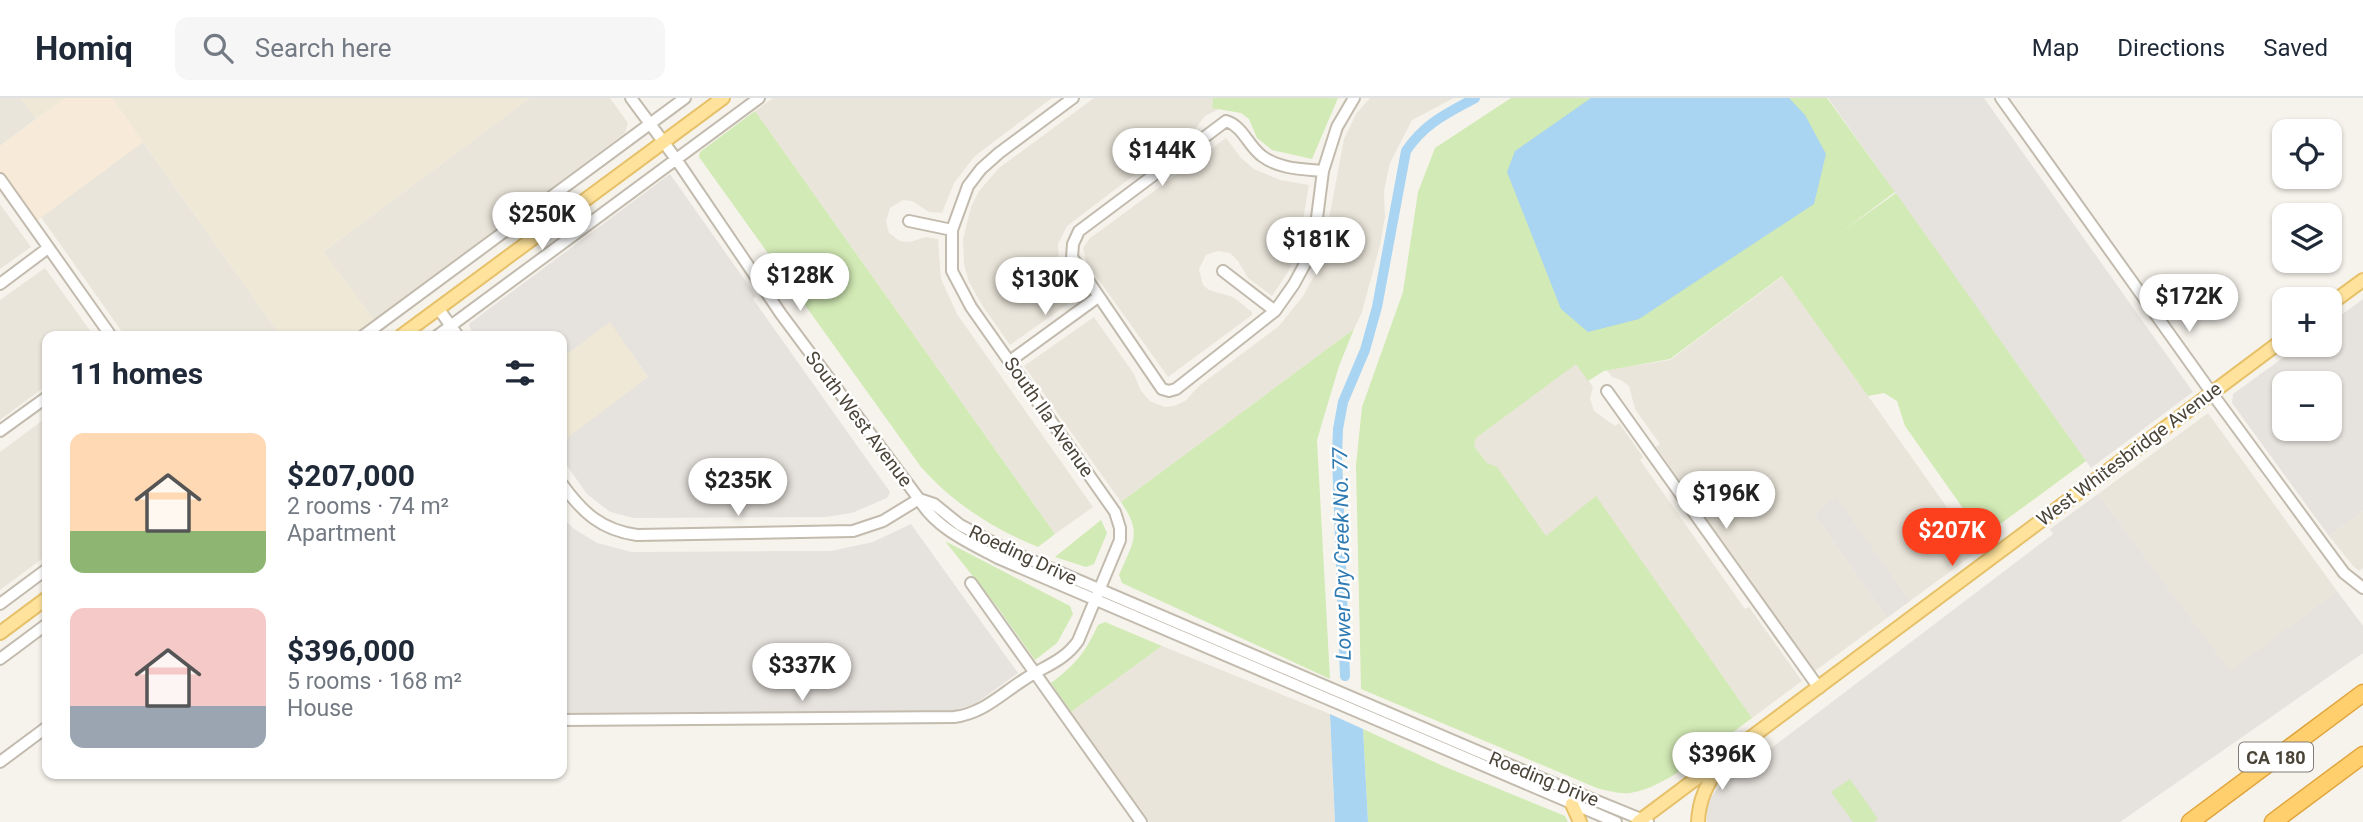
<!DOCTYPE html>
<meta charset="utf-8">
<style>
body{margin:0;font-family:Roboto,sans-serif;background:#f6f6f7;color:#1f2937;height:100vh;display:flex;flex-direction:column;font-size:26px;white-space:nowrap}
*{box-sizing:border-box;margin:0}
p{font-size:23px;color:#747a83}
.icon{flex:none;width:38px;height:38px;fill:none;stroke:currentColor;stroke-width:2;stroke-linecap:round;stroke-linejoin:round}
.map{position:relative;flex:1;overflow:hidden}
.drawer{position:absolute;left:42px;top:233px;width:525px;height:448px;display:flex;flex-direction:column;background:#fff;border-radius:14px;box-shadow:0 2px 5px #0004}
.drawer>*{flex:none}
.fabs{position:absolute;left:2272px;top:21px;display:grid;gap:14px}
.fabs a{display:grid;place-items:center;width:70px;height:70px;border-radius:14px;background:#fff;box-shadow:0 2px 5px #0004;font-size:35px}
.price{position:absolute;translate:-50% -60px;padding:0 16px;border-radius:24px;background:#fff;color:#222;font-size:23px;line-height:46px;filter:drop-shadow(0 2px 4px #0008)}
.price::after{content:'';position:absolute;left:50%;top:42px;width:21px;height:16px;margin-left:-10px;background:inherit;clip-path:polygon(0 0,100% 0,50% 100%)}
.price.current{background:#fc3f1d;color:#fff}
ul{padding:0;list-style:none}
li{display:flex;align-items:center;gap:21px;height:175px;padding:0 28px}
li span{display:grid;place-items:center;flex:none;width:196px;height:140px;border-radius:14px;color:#555}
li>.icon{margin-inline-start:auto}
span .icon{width:84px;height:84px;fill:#fffc;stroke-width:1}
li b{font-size:30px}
h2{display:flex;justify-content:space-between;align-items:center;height:84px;padding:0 28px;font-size:30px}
header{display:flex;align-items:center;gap:42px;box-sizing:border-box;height:98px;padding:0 35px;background:#fff;border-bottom:2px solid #e0e1e3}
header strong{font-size:33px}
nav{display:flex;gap:38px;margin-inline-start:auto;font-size:24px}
.search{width:490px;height:63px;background:#f6f6f7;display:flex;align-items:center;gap:18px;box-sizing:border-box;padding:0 24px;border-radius:14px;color:#747a83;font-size:26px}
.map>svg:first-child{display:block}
.residential{fill:#eae5da}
.commercial{fill:#f7ead8}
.industrial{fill:#e6e2dd;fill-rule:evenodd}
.education{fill:#efe8d6}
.green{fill:#d2eab5}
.water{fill:#a9d4f2}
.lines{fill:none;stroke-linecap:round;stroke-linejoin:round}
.canal{stroke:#a9d4f2;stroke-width:10}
.minor-casing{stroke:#c2bbae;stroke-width:14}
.major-casing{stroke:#e6c16a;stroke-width:16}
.highway-casing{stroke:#e0a43c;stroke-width:19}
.minor{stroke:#fff;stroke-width:10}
.major{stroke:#ffe39c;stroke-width:12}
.highway{stroke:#ffcf6e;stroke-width:16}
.labels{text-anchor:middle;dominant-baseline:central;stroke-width:5;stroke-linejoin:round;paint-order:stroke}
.shield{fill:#fff;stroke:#817c74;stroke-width:2}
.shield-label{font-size:18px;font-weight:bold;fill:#4b4439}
.street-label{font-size:19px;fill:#4b4439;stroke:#fff}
.water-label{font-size:21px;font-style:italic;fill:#2e7ab2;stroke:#fff}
</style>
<header>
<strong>Homiq</strong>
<div class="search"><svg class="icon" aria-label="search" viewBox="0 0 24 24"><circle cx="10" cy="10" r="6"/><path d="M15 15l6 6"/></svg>Search here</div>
<nav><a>Map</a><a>Directions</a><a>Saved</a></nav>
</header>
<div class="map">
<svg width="2363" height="724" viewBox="0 0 2363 724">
<rect width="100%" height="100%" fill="#f6f3ec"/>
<!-- residential -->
<path class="residential" d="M0,0H21L36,21L0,48Z
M530,0H610L628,25L625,35L374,222L323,154Z
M773,0H1052L975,58L954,85L942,115L929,114L912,103L903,102L890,110L886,123L889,135L900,143L910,144L926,139L938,141L941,181L957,216L1093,409L1055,436L755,13Z
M1094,0H1213L1212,9L1219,11L1205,18L1196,30L1067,128L1058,146L1059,165L1079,198L1010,247L982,207L969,184L964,166L963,141L971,109L979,93L999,70Z
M1370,0H1454L1412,22L1390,65L1384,93L1385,119L1380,147L1362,214L1354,231L1121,404L1024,268L1094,219L1134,276L1141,293L1150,303L1165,309L1174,308L1185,303L1199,288L1279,228L1303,198L1315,176L1323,152L1344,41L1356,16Z
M1226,40L1241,60L1254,71L1280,82L1309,87L1299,145L1288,174L1272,198L1248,180L1238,163L1230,155L1218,153L1206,157L1199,171L1203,187L1209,192L1233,199L1252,214V217L1168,279L1086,164L1083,150L1089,141Z
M143,44L281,238H125L41,119Z
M0,106L31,149L0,171Z
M45,170L94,238H47V287L0,322V202Z
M1783,178L1978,453L1910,503L1836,400L1814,416L1887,520L1815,573L1656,349L1660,346L1635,311L1629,288L1621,282L1612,279L1607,272L1670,262Z
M1576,265L1593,289L1590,301L1594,313L1615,328L1619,325L1643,359L1640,362L1745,511L1749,509L1802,583L1752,620L1597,401L1546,439L1497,370L1487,365L1474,348L1476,340Z
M2208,315L2337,493L2230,574L2098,396Z
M47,319V457L0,492V354Z
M2363,413V470L2359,473L2353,468L2329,438Z
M1162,548L1330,616L1335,724H1149L1071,614Z"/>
<!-- commercial -->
<path class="commercial" d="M65,0H112L143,44L31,127L0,84V48Z"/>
<!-- industrial -->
<path class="industrial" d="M1828,0H1984L2193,294L2091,370Z
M670,76L756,198L753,201L890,394L887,400L852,415L825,419L634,420L610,414L587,396L562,361V343L648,279L610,225L562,260V238H475L469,228L470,225Z
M2363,201V413L2329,438L2232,305L2233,296L2301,247H2329V226ZM2284,285H2329V331H2284Z
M2098,396L2230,573L2337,493L2363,528V555L2120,724H1707V705L1716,692L2053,436L2050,431Z
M1836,399L1910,503L1887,520L1814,416Z
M562,419L573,430L597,445L632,454L831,453L873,444L911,426L1018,575L975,606L951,613L566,615L562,609Z"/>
<!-- education -->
<path class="education" d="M21,0H65L36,21Z
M112,0H530L323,154L374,222L352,238H281Z
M610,224L648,279L562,344V260Z"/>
<!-- green -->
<path class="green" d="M1213,0H1338L1312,61L1272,52L1257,40L1249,21L1241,15L1212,10Z
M1511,0H1827L1895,94L1840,135L1896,95L2086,363L1988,435L1979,433L1905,328L1897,303L1884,295L1868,298L1782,178L1670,261L1604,273L1588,283L1576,266L1476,340L1474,348L1487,365L1497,369L1546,438L1596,398L1752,620C1721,642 1668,690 1630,695C1619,696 1608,693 1597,690L1361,591L1356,367L1362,309L1403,194L1418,94L1435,50Z
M755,13L1055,436L1038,449C992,430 954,406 921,369L699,59L700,54Z
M1354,231L1339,268L1317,342L1330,581L1122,485L1119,477C1133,444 1143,436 1121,404Z
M1101,422L1107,435L1094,466L1086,469L1055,459Z
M945,443L1070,508L1073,516L1057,545L1035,562L998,510Z
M1105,524L1162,548L1071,614L1051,585C1076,566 1085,555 1098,527Z
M1363,631L1443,668L1565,718L1568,724H1368Z
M1850,681L1878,721L1874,724H1853L1831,694Z"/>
<!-- water -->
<path class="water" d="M1591,0H1789L1805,17L1826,56L1814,106L1639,221L1588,234L1561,211L1507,74L1515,53Z
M1330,616L1363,631L1368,724H1335Z"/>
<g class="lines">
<!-- canal -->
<path class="canal" d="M1345,578L1337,358L1338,331L1343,304L1365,252L1377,209L1406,53C1425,25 1446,16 1475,0"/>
<defs>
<path id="minor" d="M631,0L676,61L781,216L919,401C935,430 970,445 998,460L1616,724
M2001,0L2211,294L2344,475L2363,490
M1323,73C1302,71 1279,71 1262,58C1248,48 1243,28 1226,23L1079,133L1073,146L1072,159L1162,291L1169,293L1176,291L1275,213L1294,186L1313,151L1323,73L1337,29L1354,0
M0,81L111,238
M909,123L952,132
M1223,173L1275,213
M0,186L48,150
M438,210L458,238
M363,238L685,0
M437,238L759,0
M1010,263L1098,199
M1607,293L1819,590
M0,333L47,299
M562,386C582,414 601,432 637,437L853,433L883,423L919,401
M919,401L934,406L960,427L1005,451L1538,679L1648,724
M971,485L1141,724
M0,506L47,471
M0,561L47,526
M562,622L954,619C984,615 1001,596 1025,581C1045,568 1064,563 1078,543L1120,442V430L1115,414L971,209L952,173V132L968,88L981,71L999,55L1073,0
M0,664L47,629"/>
<path id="major" d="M2329,207L2363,182
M401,238L723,0
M0,535L47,500
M1572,706L1580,724
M1638,724L2284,241
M1698,724C1699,701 1707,686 1720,667"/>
<path id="highway" d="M2190,724L2363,595
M2273,724L2363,657"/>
</defs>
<!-- minor casing -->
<use href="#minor" class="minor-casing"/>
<!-- major casing -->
<use href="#major" class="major-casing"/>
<!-- highway casing -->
<use href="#highway" class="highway-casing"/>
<!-- minor -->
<use href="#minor" class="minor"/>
<!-- major -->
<use href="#major" class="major"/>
<!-- highway -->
<use href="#highway" class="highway"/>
</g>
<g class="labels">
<!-- shield labels -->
<rect class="shield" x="2239" y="644.5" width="74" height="29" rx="5"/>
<g class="shield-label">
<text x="2276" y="659">CA 180</text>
</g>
<!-- street labels -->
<g class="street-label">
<text transform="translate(1049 319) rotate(55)">South Ila Avenue</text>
<text transform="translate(859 321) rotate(53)">South West Avenue</text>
<text transform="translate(2129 356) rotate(-37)">West Whitesbridge Avenue</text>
<text transform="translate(1023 457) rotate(25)">Roeding Drive</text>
<text transform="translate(1544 681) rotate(22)">Roeding Drive</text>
</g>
<!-- water labels -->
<g class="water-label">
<text transform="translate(1342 456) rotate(-91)">Lower Dry Creek No. 77</text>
</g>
</g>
</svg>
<div class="fabs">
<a><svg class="icon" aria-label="locate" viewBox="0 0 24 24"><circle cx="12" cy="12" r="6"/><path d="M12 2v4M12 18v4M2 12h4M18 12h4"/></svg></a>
<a><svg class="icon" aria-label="layers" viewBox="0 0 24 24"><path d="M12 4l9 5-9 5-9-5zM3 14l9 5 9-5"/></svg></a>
<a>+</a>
<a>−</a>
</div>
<b class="price" style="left:1162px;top:90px">$144K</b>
<b class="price" style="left:542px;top:154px">$250K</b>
<b class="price" style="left:1316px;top:179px">$181K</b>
<b class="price" style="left:800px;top:215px">$128K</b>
<b class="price" style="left:1045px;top:219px">$130K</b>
<b class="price" style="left:2189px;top:236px">$172K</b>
<b class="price" style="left:738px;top:420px">$235K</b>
<b class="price" style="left:1726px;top:433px">$196K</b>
<b class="price current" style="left:1952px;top:470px">$207K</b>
<b class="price" style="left:802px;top:605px">$337K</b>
<b class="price" style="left:1722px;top:694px">$396K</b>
<section class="drawer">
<h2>11 homes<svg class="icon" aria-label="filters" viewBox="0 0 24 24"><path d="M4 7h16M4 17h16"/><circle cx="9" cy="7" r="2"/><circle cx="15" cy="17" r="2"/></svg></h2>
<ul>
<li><span style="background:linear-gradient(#ffd9b3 70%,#8fb573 0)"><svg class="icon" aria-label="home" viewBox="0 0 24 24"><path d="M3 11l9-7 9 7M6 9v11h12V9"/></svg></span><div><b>$207,000</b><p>2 rooms · 74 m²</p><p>Apartment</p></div></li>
<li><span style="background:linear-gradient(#f6c9c9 70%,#9aa5b1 0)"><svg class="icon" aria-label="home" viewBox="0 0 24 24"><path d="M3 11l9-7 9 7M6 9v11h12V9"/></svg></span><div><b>$396,000</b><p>5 rooms · 168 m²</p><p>House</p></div></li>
</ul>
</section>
</div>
